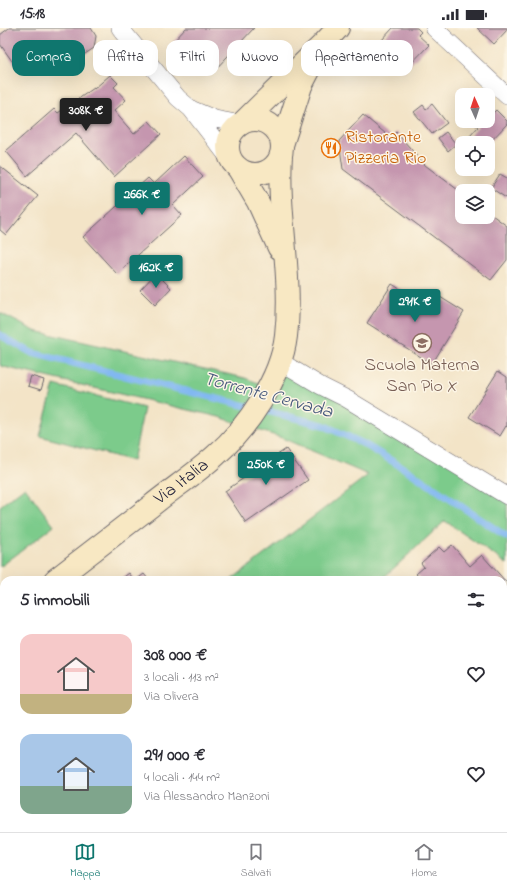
<!DOCTYPE html>
<html lang="it">
<meta charset="utf-8">
<style>
body{margin:0;font-family:"Indie Flower",sans-serif;background:#f7f7f7;color:#2b2b33;height:100vh;display:flex;flex-direction:column;font-size:15px;white-space:nowrap}
*{box-sizing:border-box;margin:0}
p{font-size:13px;color:#7c7c81}
.icon{flex:none;width:22px;height:22px;fill:none;stroke:currentColor;stroke-width:2;stroke-linecap:round;stroke-linejoin:round}
.map{position:relative;flex:1;overflow:hidden}
.sheet{position:absolute;left:0px;top:548px;width:507px;height:256px;display:flex;flex-direction:column;background:#fff;border-radius:12px 12px 0 0;box-shadow:0 4px 16px #0002}
.sheet>*{flex:none}
.guide{position:absolute;left:12px;top:12px;width:483px;height:36px;display:flex;gap:8px}
.needle{width:26px;rotate:357deg}
.buttons{position:absolute;left:455px;top:60px;display:grid;gap:8px}
.buttons a{display:grid;place-items:center;width:40px;height:40px;border-radius:8px;background:#fff;box-shadow:0 4px 16px #0002;font-size:20px}
.price{position:absolute;translate:-50% -34px;padding:0 9px;border-radius:4px;background:#0f766e;color:#fff;font-size:13px;line-height:26px;filter:drop-shadow(0 1px 2px #0008)}
.price::after{content:'';position:absolute;left:50%;top:24px;width:12px;height:9px;margin-left:-6px;background:inherit;clip-path:polygon(0 0,100% 0,50% 100%)}
.price.active{background:#222;color:#fff}
ul{padding:0;list-style:none}
li{display:flex;align-items:center;gap:12px;height:100px;padding:0 20px}
li span{display:grid;place-items:center;flex:none;width:112px;height:80px;border-radius:12px;color:#555}
li>.icon{margin-inline-start:auto}
span .icon{width:48px;height:48px;fill:#fffc;stroke-width:1}
li b{font-size:17px}
h2{display:flex;justify-content:space-between;align-items:center;height:48px;padding:0 20px;font-size:17px}
.chip{padding:0 14px;border-radius:12px;background:#fff;box-shadow:0 4px 16px #0002;font-size:14px;line-height:36px}
.chip.active{background:#0f766e;color:#fff}
.status{display:flex;justify-content:space-between;align-items:center;height:28px;padding:0 20px;background:#fff;direction:ltr}
.status svg{height:11px;fill:currentColor}
.tab-bar{display:flex;justify-content:space-around;align-items:center;height:56px;border-top:1px solid #e1e1e2;background:#fff;font-size:11px;color:#7c7c81}
.tab-bar a{display:grid;justify-items:center;gap:2px}
.tab-bar .active{color:#0f766e}
.map>svg:first-child{display:block}
.green{fill:#7ccb8b;stroke:#4f7663}
.lines{fill:none;stroke-linecap:round;stroke-linejoin:round}
.stream{stroke:#81b8f1;stroke-width:7}
.building{fill:#c596af}
.street-casing{stroke:#6b666c;stroke-width:18}
.secondary-casing{stroke:#6b666c;stroke-width:24}
.street{stroke:#fff;stroke-width:17}
.secondary{stroke:#f8e8c3;stroke-width:22}
.labels{text-anchor:middle;dominant-baseline:central;stroke-width:3;stroke-linejoin:round;paint-order:stroke}
.food-label{font-size:18px;fill:#c56008;stroke:#fcf5e5;text-anchor:start}
.education-label{font-size:18px;fill:#785e54;stroke:#fcf5e5}
.street-label{font-size:18px;fill:#22223b;stroke:#fcf5e5}
.water-label{font-size:19px;font-style:italic;fill:#43567b;stroke:#fcf5e5}
</style>
<div class="status"><b>15:18</b><svg viewBox="0 0 49 12"><path d="M0 12V9h3v3zM5 12V6h3v6zM10 12V3h3v9zM15 12V0h3v12zM26 1h20v11H26zM47 4h2v5h-2z"/></svg></div>
<div class="map">
<svg width="507" height="804" viewBox="0 0 507 804">
<rect width="100%" height="100%" fill="#fcf5e5"/>
<filter id="ink" filterUnits="userSpaceOnUse"><feTurbulence type="fractalNoise" baseFrequency=".025" numOctaves="2"/><feDisplacementMap in="SourceGraphic" scale="8" xChannelSelector="R" yChannelSelector="G"/><feConvolveMatrix kernelMatrix="1 2 1 2 8 2 1 2 1" color-interpolation-filters="sRGB"/></filter>
<filter id="wash" filterUnits="userSpaceOnUse"><feTurbulence type="fractalNoise" baseFrequency=".012" numOctaves="4" result="noise"/><feDisplacementMap in="SourceGraphic" scale="16" xChannelSelector="R" yChannelSelector="G"/><feGaussianBlur stdDeviation="0.9" result="paint"/><feColorMatrix in="noise" values="0 0 0 0 0 0 0 0 0 0 0 0 0 0 0 0 0 1.4 0 .05"/><feComposite in="paint" operator="in"/></filter>
<g filter="url(#wash)">
<rect width="100%" height="100%" fill="#f3e4c7"/>
<!-- green -->
<path class="green" d="M0,285L35,303L245,350L269,359L281,334L507,461V536L445,493L381,552H231L368,447L282,410L219,389L4,339L0,337Z
M54,357L144,380L133,433L40,408Z
M25,459L54,498L0,539V478Z
M109,800H418L421,804H104Z"/>
<g class="lines">
<!-- stream -->
<path class="stream" d="M0,307L32,325L323,397L364,416L410,444L507,509"/>
</g>
<g id="blocks">
<!-- building -->
<path class="building" d="M9,0H91L96,8L94,20L67,38L53,17L19,43L0,16V7Z
M186,0H254L213,44L200,32L197,36L173,14Z
M393,0H417L421,4L418,7L429,17L404,43L388,27L391,23L381,13Z
M477,0H507V2L494,16Z
M110,47L118,55L114,59L126,72L114,83L134,106L149,93L161,106L114,149L76,105L27,148L6,123L54,81L58,85L94,60V61Z
M432,76L447,95L432,106L414,84L423,77L426,81Z
M488,80L493,85L496,82L507,93V96L489,115H466L472,109L470,108L478,99L471,93H488Z
M363,87L391,110L396,104L425,137L462,165V189H488V184L507,198V232L491,252L343,141L339,113Z
M446,104L456,116L448,123L438,110Z
M184,128L203,149L173,177L182,187L117,246L83,209L148,150L154,156Z
M0,138L38,168L6,207L0,202Z
M500,146L507,150V169L506,170L491,160Z
M156,245L171,260L155,277L140,262Z
M392,256L411,268L408,273L430,286L440,269L464,284L432,336L367,295Z
M498,343L507,349V399L506,398L500,408L469,389Z
M31,348L44,352L41,362L28,358Z
M286,421L308,452L246,495L225,463Z
M452,517L470,538L482,527L507,555V560L503,563V552H422L416,546L424,539L421,535L439,519L444,524Z
M129,545L134,552H120Z
M144,546L149,552H136Z
M503,657L507,661V714L503,710Z
M506,725L507,768L503,772V728Z"/>
</g>
</g>
<g filter="url(#ink)">
<use href="#blocks" fill-opacity="0" stroke="#6b666c" stroke-width="1"/>
<g class="lines">
<defs>
<path id="street" d="M120,0L178,70L191,81L232,134
M434,0L507,68
M191,81L215,91L241,96
M281,334L321,358L347,371L507,468
M503,614L507,610
M0,709L4,714
M84,800L87,804"/>
<g id="secondary">
<circle cx="255" cy="119" r="27"/>
<path d="M241,96L323,16L338,0"/>
<path d="M282,117L301,58L314,33"/>
<path d="M238,140L258,174L279,220"/>
<path id="s1" d="M55,552C87,527 119,503 151,478C172,461 195,446 215,428C247,400 281,351 286,308C293,248 277,187 281,127"/>
<path d="M0,595L4,592"/>
</g>
</defs>
<!-- street casing -->
<use href="#street" class="street-casing"/>
<!-- secondary casing -->
<use href="#secondary" class="secondary-casing"/>
<!-- street -->
<use href="#street" class="street"/>
<!-- secondary -->
<use href="#secondary" class="secondary"/>
</g>
</g>
<!-- icons -->
<defs>
<symbol id="restaurant-ring" viewBox="-11 -11 22 22"><circle r="9.5" fill="#fcf5e5" stroke="#e8710a" stroke-width="1.5"/><path d="M-5-6h1v4h1v-4h1v4h1v-4h1v5L-1.5 .5V6h-2V.5L-5-1ZM5-6V6H3V1.5H1.5Q1.5-4 5-6Z" fill="#e8710a"/></symbol>
<symbol id="school-ring" viewBox="-11 -11 22 22"><circle r="9.5" fill="#fcf5e5" stroke="#8d6e63" stroke-width="1.5"/><path d="M0-5L7-2L0 1L-7-2ZM-4 1L0 2.5L4 1V4Q0 6-4 4Z" fill="#8d6e63"/></symbol>
</defs>
<g fill-rule="evenodd">
<use href="#restaurant-ring" x="320" y="109" width="22" height="22"/>
<use href="#school-ring" x="411" y="304" width="22" height="22"/>
</g>
<g class="labels">
<!-- food labels -->
<g class="food-label">
<text x="345" y="110">Ristorante<tspan x="345" dy="21">Pizzeria Rio</tspan></text>
</g>
<!-- education labels -->
<g class="education-label">
<text x="422" y="338">Scuola Materna<tspan x="422" dy="21">San Pio X</tspan></text>
</g>
<!-- street labels -->
<g class="street-label">
<text stroke="none"><textPath href="#s1" startOffset="160">Via Italia</textPath></text>
</g>
<!-- water labels -->
<g class="water-label">
<text transform="translate(268 368) rotate(15)">Torrente Cervada</text>
</g>
</g>
</svg>
<div class="buttons">
<a><svg class="needle" viewBox="-14 -14 28 28"><path d="M0-13l5 13h-10z" fill="#e53935"/><path d="M0 13l5-13h-10z" fill="#7c7c81"/></svg></a>
<a><svg class="icon" aria-label="locate" viewBox="0 0 24 24"><circle cx="12" cy="12" r="6"/><path d="M12 2v4M12 18v4M2 12h4M18 12h4"/></svg></a>
<a><svg class="icon" aria-label="layers" viewBox="0 0 24 24"><path d="M12 4l9 5-9 5-9-5zM3 14l9 5 9-5"/></svg></a>
</div>
<b class="price active" style="left:86px;top:104px">308K €</b>
<b class="price" style="left:142px;top:188px">266K €</b>
<b class="price" style="left:156px;top:261px">162K €</b>
<b class="price" style="left:415px;top:295px">291K €</b>
<b class="price" style="left:266px;top:458px">250K €</b>
<div class="guide">
<a class="chip active">Compra</a>
<a class="chip">Affitta</a>
<a class="chip">Filtri</a>
<a class="chip">Nuovo</a>
<a class="chip">Appartamento</a>
</div>
<section class="sheet">
<h2>5 immobili<svg class="icon" aria-label="filters" viewBox="0 0 24 24"><path d="M4 7h16M4 17h16"/><circle cx="9" cy="7" r="2"/><circle cx="15" cy="17" r="2"/></svg></h2>
<ul>
<li><span style="background:linear-gradient(#f6c9c9 75%,#c2b280 0)"><svg class="icon" aria-label="home" viewBox="0 0 24 24"><path d="M3 11l9-7 9 7M6 9v11h12V9"/></svg></span><div><b>308 000 €</b><p>3 locali · 113 m²</p><p>Via Olivera</p></div><svg class="icon" aria-label="heart" viewBox="0 0 24 24"><path d="M12 20l-8-8c-3-5 5-10 8-4 3-6 11-1 8 4z"/></svg></li>
<li><span style="background:linear-gradient(#a9c7e8 65%,#7fa58c 0)"><svg class="icon" aria-label="home" viewBox="0 0 24 24"><path d="M3 11l9-7 9 7M6 9v11h12V9"/></svg></span><div><b>291 000 €</b><p>4 locali · 144 m²</p><p>Via Alessandro Manzoni</p></div><svg class="icon" aria-label="heart" viewBox="0 0 24 24"><path d="M12 20l-8-8c-3-5 5-10 8-4 3-6 11-1 8 4z"/></svg></li>
</ul>
</section>
</div>
<nav class="tab-bar">
<a class="active"><svg class="icon" aria-label="map" viewBox="0 0 24 24"><path d="M3 6l6-2 6 2 6-2v14l-6 2-6-2-6 2zM9 4v14M15 6v14"/></svg>Mappa</a>
<a><svg class="icon" aria-label="saved" viewBox="0 0 24 24"><path d="M7 4h10v16l-5-4-5 4z"/></svg>Salvati</a>
<a><svg class="icon" aria-label="home" viewBox="0 0 24 24"><path d="M3 11l9-7 9 7M6 9v11h12V9"/></svg>Home</a>
</nav>
